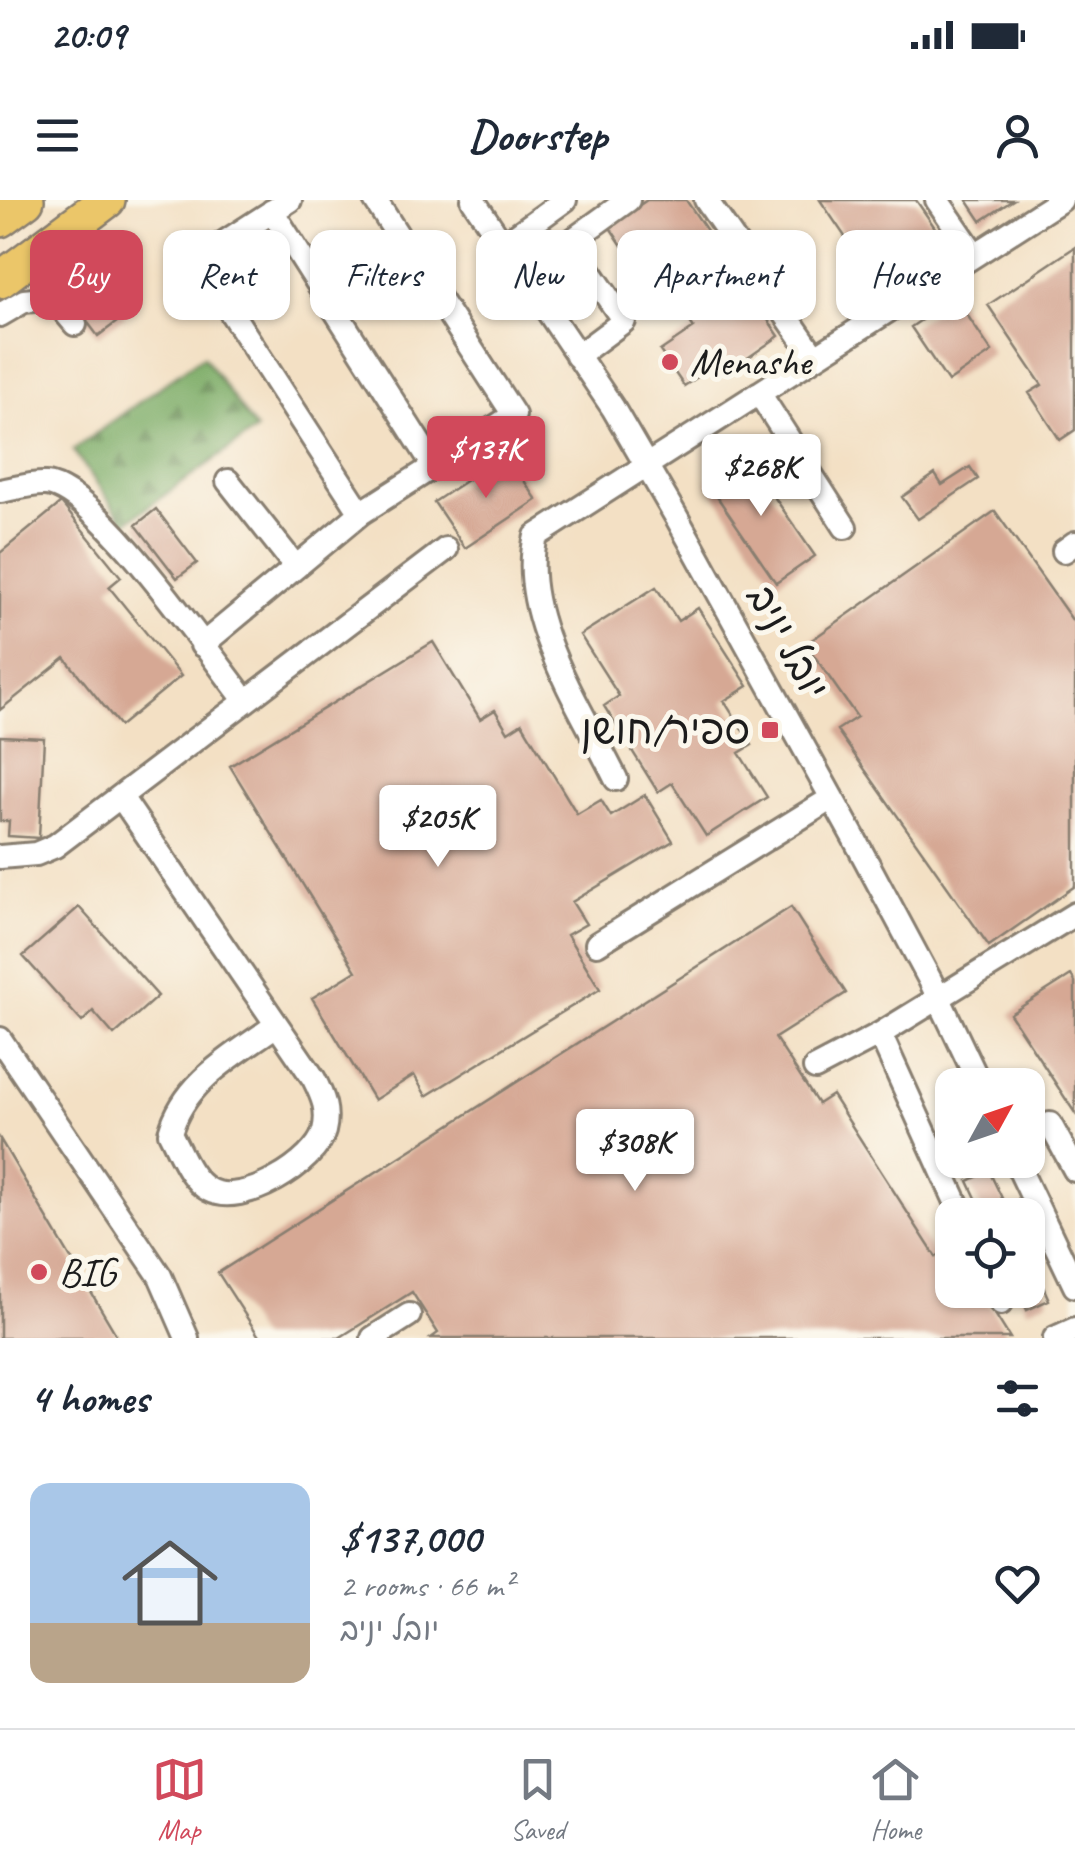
<!DOCTYPE html>
<meta charset="utf-8">
<style>
body{margin:0;font-family:Caveat,"Playpen Sans Hebrew",sans-serif;background:#f6f6f7;color:#1f2937;height:100vh;display:flex;flex-direction:column;font-size:38px;white-space:nowrap}
*{box-sizing:border-box;margin:0}
p{font-size:32px;color:#747a83}
.icon{flex:none;width:55px;height:55px;fill:none;stroke:currentColor;stroke-width:2;stroke-linecap:round;stroke-linejoin:round}
.map{position:relative;height:1138px;overflow:hidden}
.drawer{display:flex;flex-direction:column;background:#fff;flex:1}
.drawer>*{flex:none}
.top-card{position:absolute;left:30px;top:30px;width:1015px;height:90px;display:flex;gap:20px}
.needle{width:65px;rotate:50deg}
.controls{position:absolute;left:935px;top:868px;display:grid;gap:20px}
.controls a{display:grid;place-items:center;width:110px;height:110px;border-radius:20px;background:#fff;box-shadow:0 2px 8px #0004;font-size:50px}
.price{position:absolute;translate:-50% -85px;padding:0 22px;border-radius:10px;background:#fff;color:#222;font-size:32px;line-height:65px;filter:drop-shadow(0 2px 5px #0008)}
.price::after{content:'';position:absolute;left:50%;top:60px;width:30px;height:22px;margin-left:-15px;background:inherit;clip-path:polygon(0 0,100% 0,50% 100%)}
.price.selected{background:#d1495b;color:#fff}
ul{padding:0;list-style:none}
li{display:flex;align-items:center;gap:30px;height:250px;padding:0 30px}
li+li{border-top:2px solid #e0e1e3}
li span{display:grid;place-items:center;flex:none;width:280px;height:200px;border-radius:20px;color:#555}
li>.icon{margin-inline-start:auto}
span .icon{width:120px;height:120px;fill:#fffc;stroke-width:1}
li b{font-size:42px}
h2{display:flex;justify-content:space-between;align-items:center;height:120px;padding:0 30px;font-size:42px}
.chip{padding:0 35px;border-radius:20px;background:#fff;box-shadow:0 2px 8px #0004;font-size:35px;line-height:90px}
.chip.selected{background:#d1495b;color:#fff}
.status{display:flex;justify-content:space-between;align-items:center;height:70px;padding:0 50px;background:#fff;direction:ltr}
.status svg{height:28px;fill:currentColor}
header{display:flex;justify-content:space-between;align-items:center;height:130px;padding:0 30px;background:#fff;font-size:45px;font-weight:700}
.dock{display:flex;justify-content:space-around;align-items:center;height:140px;border-top:2px solid #e0e1e3;background:#fff;font-size:28px;color:#747a83}
.dock a{display:grid;justify-items:center;gap:5px}
.dock .selected{color:#d1495b}
.map>svg:first-child{display:block}
.forest{fill:url(#forest-firs);stroke:#4c6441;stroke-width:2.5}
.building{fill:#d6a894}
.lines{fill:none;stroke-linecap:round;stroke-linejoin:round}
.minor-casing{stroke:#887e70;stroke-width:28}
.highway-casing{stroke:#887e70;stroke-width:40}
.minor{stroke:#fff;stroke-width:22}
.highway{stroke:#ebc669;stroke-width:35}
.poi-dot{fill:#d1495b;stroke:#fbf7ec;stroke-width:4}
.labels{text-anchor:middle;dominant-baseline:central;stroke-width:10;stroke-linejoin:round;paint-order:stroke}
.poi-label{font-size:40px;fill:#1c1c1c;stroke:#fbf7ec;text-anchor:start}
.street-label{font-size:40px;fill:#1c1c1c;stroke:#fbf7ec}
</style>
<div class="status"><b>20:09</b><svg viewBox="0 0 49 12"><path d="M0 12V9h3v3zM5 12V6h3v6zM10 12V3h3v9zM15 12V0h3v12zM26 1h20v11H26zM47 4h2v5h-2z"/></svg></div>
<header><svg class="icon" aria-label="menu" viewBox="0 0 24 24"><path d="M4 6h16M4 12h16M4 18h16"/></svg>Doorstep<svg class="icon" aria-label="person" viewBox="0 0 24 24"><circle cx="12" cy="8" r="4"/><path d="M4 21q1-7 8-7t8 7"/></svg></header>
<div class="map">
<svg width="1075" height="1138" viewBox="0 0 1075 1138">
<defs>
<pattern id="forest-firs" width="22" height="20" patternUnits="userSpaceOnUse" patternTransform="scale(2.5)"><rect width="22" height="20" fill="#7cac66"/><path d="M5 1l3.5 6h-7zM16 11l3.5 6h-7z" fill="#658b53"/></pattern>
</defs>
<rect width="100%" height="100%" fill="#fbf7ec"/>
<filter id="ink" filterUnits="userSpaceOnUse"><feTurbulence type="fractalNoise" baseFrequency=".01" numOctaves="2"/><feDisplacementMap in="SourceGraphic" scale="20" xChannelSelector="R" yChannelSelector="G"/><feConvolveMatrix kernelMatrix="1 2 1 2 8 2 1 2 1" color-interpolation-filters="sRGB"/></filter>
<filter id="wash" filterUnits="userSpaceOnUse"><feTurbulence type="fractalNoise" baseFrequency=".0048" numOctaves="4" result="noise"/><feDisplacementMap in="SourceGraphic" scale="40" xChannelSelector="R" yChannelSelector="G"/><feGaussianBlur stdDeviation="2.25" result="paint"/><feColorMatrix in="noise" values="0 0 0 0 0 0 0 0 0 0 0 0 0 0 0 0 0 1.4 0 .05"/><feComposite in="paint" operator="in"/></filter>
<g filter="url(#wash)">
<rect width="100%" height="100%" fill="#f3e0c4"/>
<!-- forest -->
<path class="forest" d="M203,156L256,230L125,323L73,250Z"/>
<g id="blocks">
<!-- building -->
<path class="building" d="M647,0H686L779,136L732,169L725,159L684,186L660,151L694,128L658,75L647,83L609,26Z
M820,0H916L944,41L878,85Z
M967,0H1013L981,21Z
M1075,47V230L1060,240L1029,193L1042,185L988,105Z
M89,67L125,116L98,136L61,87Z
M955,97L992,152L948,182L911,127Z
M506,254L537,300L465,348L434,302Z
M746,256L815,356L776,383L707,282Z
M970,267L978,279L918,319L902,297L935,274L942,285Z
M61,303L121,377L109,387L181,476L120,526L65,458L0,510V353Z
M156,309L197,363L177,378L136,325Z
M995,311L1075,424V686L989,746L837,530L857,517L806,444Z
M656,387L678,421L698,408L748,486L724,501L752,545L739,553L767,597L706,636L672,583L658,592L604,506L619,496L580,435Z
M433,442L480,519L495,510L508,532L522,523L577,614L601,600L611,616L645,595L673,641L572,702L586,724L567,735L600,789L426,896L414,875L374,900L312,798L356,771L230,566Z
M0,536L44,538L39,638L8,636L9,621H0Z
M79,707L158,796L114,835L93,811L82,822L23,756Z
M791,707L846,793L775,838L818,904L832,895L936,1057L952,1046V1090H980L1010,1138H431L438,1133L412,1092L339,1138H260L218,1073Z
M1071,775L1075,782V913L1010,814Z
M0,939L114,1131L117,1138H0Z
M989,971L1010,1015H984L968,981Z
M1028,1053L1049,1100L1027,1110L1018,1090H1028Z"/>
</g>
</g>
<g filter="url(#ink)">
<use href="#blocks" fill-opacity="0" stroke="#887e70" stroke-width="2.5"/>
<g class="lines">
<defs>
<path id="minor" d="M290,0L197,60L361,313L514,215L375,0
M473,0L613,208L677,318L854,638L930,780L980,885
M706,0L815,157
M937,0L975,55
M272,11L434,266
M504,44L565,0
M0,115L24,101L53,98L75,124
M577,156L624,121L570,42L628,0
M759,193L845,327
M228,281L296,367
M0,291C14,289 31,283 46,284C96,287 211,457 246,501
M1064,351L1075,343
M202,445L361,313
M616,579C582,509 517,415 536,336L1061,0
M121,597L314,879C323,897 329,911 324,931C316,963 242,1008 209,990C190,980 180,952 170,933C184,881 235,855 276,825
M0,657L36,654L55,646L446,349
M597,744L832,598
M0,839L160,1076L187,1138
M815,868L880,834
M1050,924L1075,970
M1015,960L1075,1086
M962,1015L880,834L1075,714
M995,1090L1001,1103
M373,1138L409,1115
M1055,1138L1075,1129"/>
<path id="highway" d="M0,19L26,0
M0,80L107,0"/>
</defs>
<!-- minor casing -->
<use href="#minor" class="minor-casing"/>
<!-- highway casing -->
<use href="#highway" class="highway-casing"/>
<!-- minor -->
<use href="#minor" class="minor"/>
<!-- highway -->
<use href="#highway" class="highway"/>
</g>
</g>
<!-- markers -->
<g class="poi-dot">
<circle cx="670" cy="162" r="10"/>
<rect x="760" y="520" width="20" height="20" rx="5"/>
<circle cx="39" cy="1072" r="10"/>
</g>
<g class="labels">
<!-- poi labels -->
<g class="poi-label">
<text x="690" y="162">Menashe</text>
<text x="750" y="530" text-anchor="end">ספיר/חושן</text>
<text x="59" y="1072">BIG</text>
</g>
<!-- street labels -->
<g class="street-label">
<text transform="translate(788 442) rotate(61)">יובל יניב</text>
</g>
</g>
</svg>
<div class="controls">
<a><svg class="needle" viewBox="-14 -14 28 28"><path d="M0-13l5 13h-10z" fill="#e53935"/><path d="M0 13l5-13h-10z" fill="#747a83"/></svg></a>
<a><svg class="icon" aria-label="locate" viewBox="0 0 24 24"><circle cx="12" cy="12" r="6"/><path d="M12 2v4M12 18v4M2 12h4M18 12h4"/></svg></a>
</div>
<b class="price selected" style="left:486px;top:301px">$137K</b>
<b class="price" style="left:761px;top:319px">$268K</b>
<b class="price" style="left:438px;top:670px">$205K</b>
<b class="price" style="left:635px;top:994px">$308K</b>
<div class="top-card">
<a class="chip selected">Buy</a>
<a class="chip">Rent</a>
<a class="chip">Filters</a>
<a class="chip">New</a>
<a class="chip">Apartment</a>
<a class="chip">House</a>
</div>
</div>
<section class="drawer">
<h2>4 homes<svg class="icon" aria-label="filters" viewBox="0 0 24 24"><path d="M4 7h16M4 17h16"/><circle cx="9" cy="7" r="2"/><circle cx="15" cy="17" r="2"/></svg></h2>
<ul>
<li><span style="background:linear-gradient(#a9c7e8 70%,#b9a48a 0)"><svg class="icon" aria-label="home" viewBox="0 0 24 24"><path d="M3 11l9-7 9 7M6 9v11h12V9"/></svg></span><div><b>$137,000</b><p>2 rooms · 66 m²</p><p>יובל יניב</p></div><svg class="icon" aria-label="heart" viewBox="0 0 24 24"><path d="M12 20l-8-8c-3-5 5-10 8-4 3-6 11-1 8 4z"/></svg></li>
</ul>
</section>
<nav class="dock">
<a class="selected"><svg class="icon" aria-label="map" viewBox="0 0 24 24"><path d="M3 6l6-2 6 2 6-2v14l-6 2-6-2-6 2zM9 4v14M15 6v14"/></svg>Map</a>
<a><svg class="icon" aria-label="saved" viewBox="0 0 24 24"><path d="M7 4h10v16l-5-4-5 4z"/></svg>Saved</a>
<a><svg class="icon" aria-label="home" viewBox="0 0 24 24"><path d="M3 11l9-7 9 7M6 9v11h12V9"/></svg>Home</a>
</nav>
